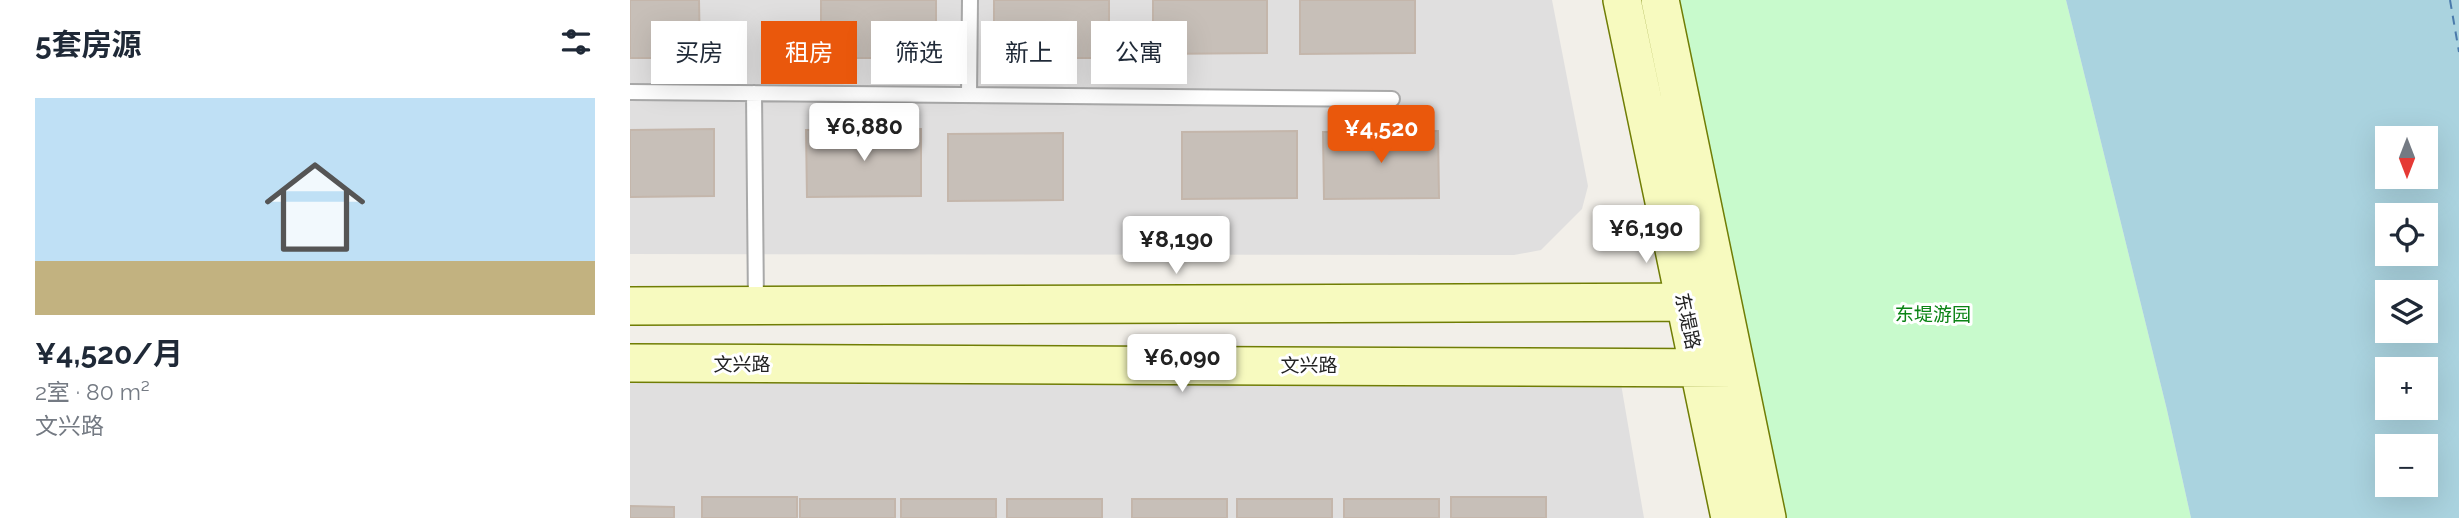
<!DOCTYPE html>
<html lang="zh">
<meta charset="utf-8">
<style>
body{margin:0;font-family:Raleway,"Noto Sans SC",sans-serif;background:#f6f6f7;color:#1f2937;height:100vh;display:flex;flex-direction:column;font-size:26px;white-space:nowrap}
*{box-sizing:border-box;margin:0}
p{font-size:23px;color:#747a83}
.icon{flex:none;width:38px;height:38px;fill:none;stroke:currentColor;stroke-width:2;stroke-linecap:round;stroke-linejoin:round}
.map{position:relative;flex:1;overflow:hidden}
.drawer{display:flex;flex-direction:column;background:#fff;width:630px}
.drawer>*{flex:none}
.guide{position:absolute;left:21px;top:21px;width:665px;height:63px;display:flex;gap:14px}
.needle{width:46px;rotate:180deg}
.controls{position:absolute;left:1745px;top:126px;display:grid;gap:14px}
.controls a{display:grid;place-items:center;width:63px;height:63px;border-radius:0px;background:#fff;box-shadow:0 7px 28px #0002;font-size:35px}
.price{position:absolute;translate:-50% -60px;padding:0 16px;border-radius:7px;background:#fff;color:#222;font-size:23px;line-height:46px;filter:drop-shadow(0 2px 4px #0008)}
.price::after{content:'';position:absolute;left:50%;top:42px;width:21px;height:16px;margin-left:-10px;background:inherit;clip-path:polygon(0 0,100% 0,50% 100%)}
.price.current{background:#ea580c;color:#fff}
ul{padding:0;list-style:none}
li{display:grid;align-content:center;gap:14px;height:371px;padding:0 35px}
li span{display:grid;place-items:center;height:217px;border-radius:0px;color:#555}
li>.icon{margin-inline-start:auto}
span .icon{width:126px;height:126px;fill:#fffc;stroke-width:1}
li b{font-size:30px}
h2{display:flex;justify-content:space-between;align-items:center;height:84px;padding:0 35px;font-size:30px}
.pill{padding:0 24px;border-radius:0px;background:#fff;box-shadow:0 7px 28px #0002;font-size:24px;line-height:63px}
.pill.current{background:#ea580c;color:#fff}
main{display:flex;flex:1;min-height:0}
.map>svg:first-child{display:block}
.residential{fill:#e0dfdf}
.park{fill:#c8facc}
.water{fill:#aad3df;fill-rule:evenodd}
.lines{fill:none;stroke-linecap:round;stroke-linejoin:round}
.ferry{stroke:#4a7aab;stroke-width:2;stroke-dasharray:9 7;stroke-linecap:butt}
.building{fill:#c7bfb8;stroke:#c4b6ab;stroke-width:2}
.service-casing{stroke:#a9a9a9;stroke-width:18}
.secondary-casing{stroke:#707d05;stroke-width:40}
.service{stroke:#fff;stroke-width:14}
.secondary{stroke:#f7fabf;stroke-width:37}
.labels{text-anchor:middle;dominant-baseline:central;stroke-width:6;stroke-linejoin:round;paint-order:stroke}
.park-label{font-size:19px;fill:#0c8416;stroke:#fff}
.street-label{font-size:19px;fill:#222;stroke:#fff}
</style>
<main>
<section class="drawer">
<h2>5套房源<svg class="icon" aria-label="filters" viewBox="0 0 24 24"><path d="M4 7h16M4 17h16"/><circle cx="9" cy="7" r="2"/><circle cx="15" cy="17" r="2"/></svg></h2>
<ul>
<li><span style="background:linear-gradient(#bfe0f5 75%,#c2b280 0)"><svg class="icon" aria-label="home" viewBox="0 0 24 24"><path d="M3 11l9-7 9 7M6 9v11h12V9"/></svg></span><div><b>¥4,520/月</b><p>2室 · 80 m²</p><p>文兴路</p></div></li>
</ul>
</section>
<div class="map">
<svg width="1829" height="518" viewBox="0 0 1829 518">
<rect width="100%" height="100%" fill="#f2efe9"/>
<!-- residential -->
<path class="residential" d="M0,0H922L958,186L952,209L911,250L884,255L0,254Z
M0,372L991,384L1014,518H0Z"/>
<!-- park -->
<path class="park" d="M1030,0H1436L1537,410L1561,518H1137Z"/>
<!-- water -->
<path class="water" d="M1436,0H1829V518H1561L1537,410ZM1757,138H1796V177H1757ZM1757,215H1796V254H1757ZM1757,292H1796V331H1757ZM1757,369H1796V408H1757ZM1757,446H1796V485H1757Z"/>
<g class="lines">
<!-- ferry -->
<path class="ferry" d="M1820,0L1829,52"/>
</g>
<!-- building -->
<path class="building" d="M0,0H69L70,58H0Z
M191,0H306V58H191Z
M364,0H479V58H364Z
M523,0H637V53L523,54Z
M670,0H785V53L670,54Z
M84,129V196L0,197V130Z
M291,129V196L177,197L176,130Z
M667,131V198L552,199V132Z
M808,131L809,198L694,199L693,132Z
M433,133V200L318,201V134Z
M72,497H167V518H72Z
M821,497H916V518H821Z
M170,499H265V518H170Z
M271,499H366V518H271Z
M377,499H472V518H377Z
M502,499H597V518H502Z
M607,499H702V518H607Z
M714,499H809V518H714Z
M0,506L44,507V518H0Z"/>
<g class="lines">
<defs>
<path id="service" d="M0,92L762,99
M124,93L126,305
M339,95L340,0"/>
<path id="secondary" d="M992,0L1100,518
M1030,0L1137,518
M0,306L1092,302
M0,363L1106,368"/>
</defs>
<!-- service casing -->
<use href="#service" class="service-casing"/>
<!-- secondary casing -->
<use href="#secondary" class="secondary-casing"/>
<!-- service -->
<use href="#service" class="service"/>
<!-- secondary -->
<use href="#secondary" class="secondary"/>
</g>
<g class="labels">
<!-- park labels -->
<g class="park-label">
<text x="1303" y="314">东堤游园</text>
</g>
<!-- street labels -->
<g class="street-label">
<text transform="translate(1058 321) rotate(78)">东堤路</text>
<text x="112" y="364">文兴路</text>
<text x="679" y="365">文兴路</text>
</g>
</g>
</svg>
<div class="controls">
<a><svg class="needle" viewBox="-14 -14 28 28"><path d="M0-13l5 13h-10z" fill="#e53935"/><path d="M0 13l5-13h-10z" fill="#747a83"/></svg></a>
<a><svg class="icon" aria-label="locate" viewBox="0 0 24 24"><circle cx="12" cy="12" r="6"/><path d="M12 2v4M12 18v4M2 12h4M18 12h4"/></svg></a>
<a><svg class="icon" aria-label="layers" viewBox="0 0 24 24"><path d="M12 4l9 5-9 5-9-5zM3 14l9 5 9-5"/></svg></a>
<a>+</a>
<a>−</a>
</div>
<b class="price" style="left:234px;top:163px">¥6,880</b>
<b class="price current" style="left:751px;top:165px">¥4,520</b>
<b class="price" style="left:1016px;top:265px">¥6,190</b>
<b class="price" style="left:546px;top:276px">¥8,190</b>
<b class="price" style="left:552px;top:394px">¥6,090</b>
<div class="guide">
<a class="pill">买房</a>
<a class="pill current">租房</a>
<a class="pill">筛选</a>
<a class="pill">新上</a>
<a class="pill">公寓</a>
</div>
</div>
</main>
